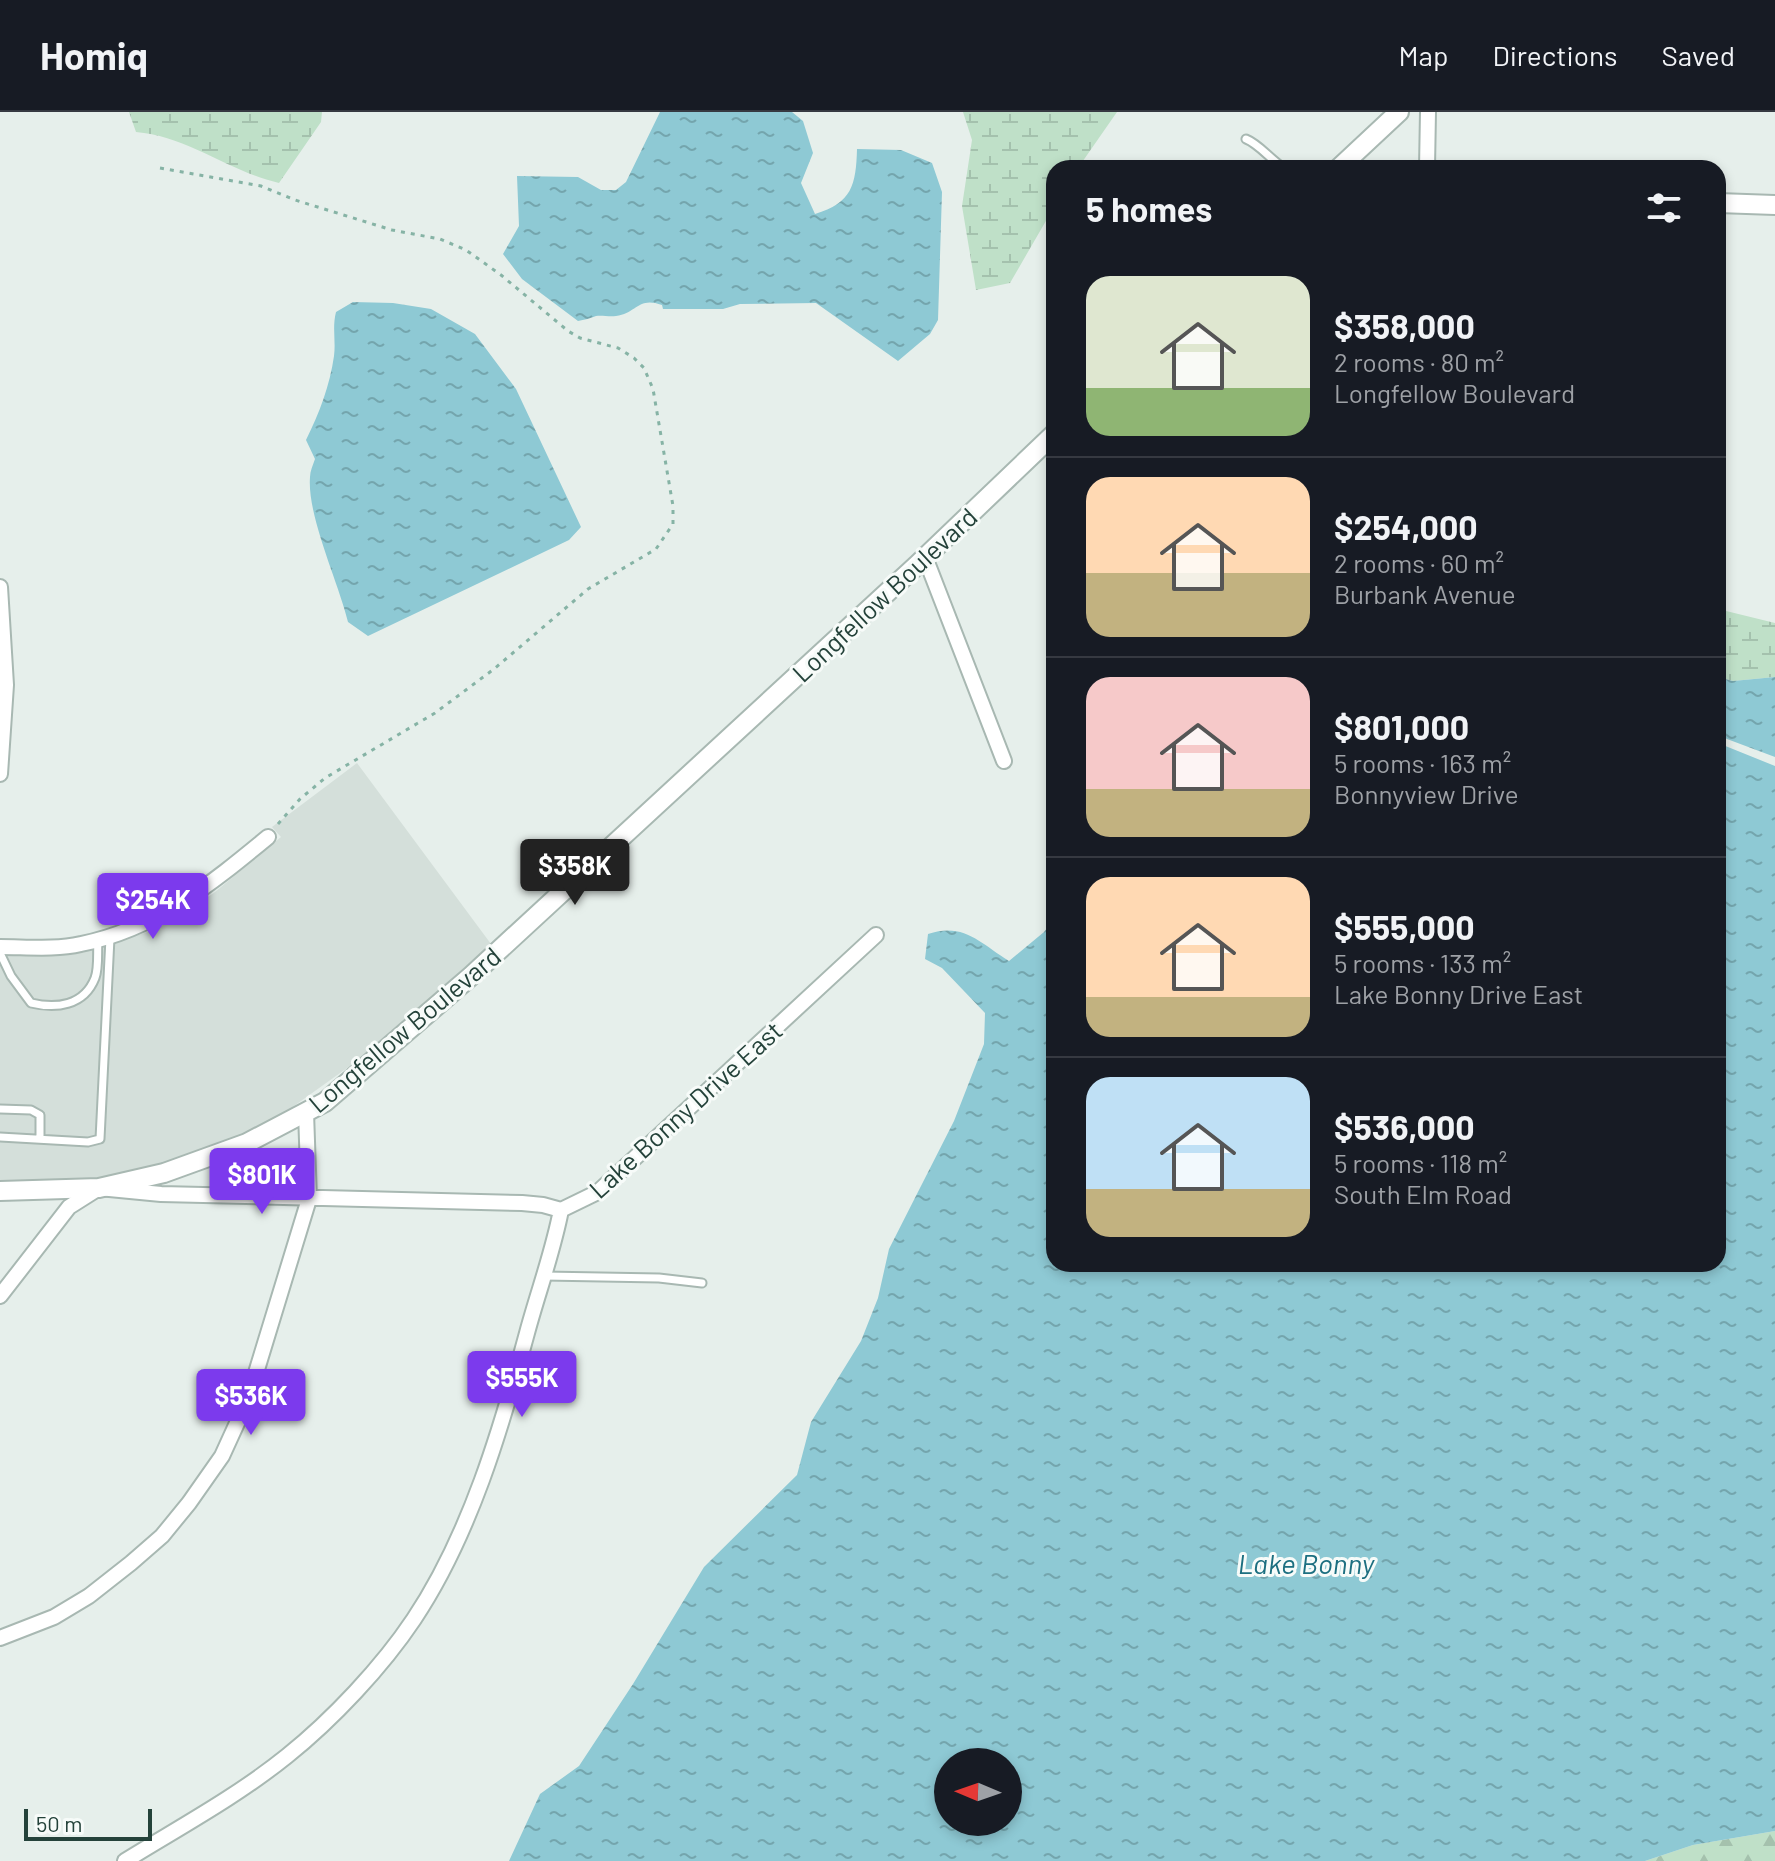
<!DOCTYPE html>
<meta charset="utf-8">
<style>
body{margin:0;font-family:Barlow,sans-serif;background:#242831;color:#f1f3f6;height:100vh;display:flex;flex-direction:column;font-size:30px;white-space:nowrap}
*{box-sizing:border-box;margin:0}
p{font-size:26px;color:#9ea1a6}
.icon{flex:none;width:44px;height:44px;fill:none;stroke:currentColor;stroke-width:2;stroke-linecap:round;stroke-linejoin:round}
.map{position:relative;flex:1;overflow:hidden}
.panel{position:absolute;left:1046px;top:48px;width:680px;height:1112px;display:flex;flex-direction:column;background:#171b24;border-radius:24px;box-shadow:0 4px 12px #0003}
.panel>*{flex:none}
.needle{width:52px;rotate:272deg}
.buttons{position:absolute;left:934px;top:1636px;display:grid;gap:16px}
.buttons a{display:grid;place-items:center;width:88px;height:88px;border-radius:50%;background:#171b24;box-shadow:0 4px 12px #0003;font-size:40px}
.scale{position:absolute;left:24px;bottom:20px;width:128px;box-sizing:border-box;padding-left:8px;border:4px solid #24423a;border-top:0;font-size:22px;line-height:28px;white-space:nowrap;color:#24423a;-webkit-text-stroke:6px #f7fbf9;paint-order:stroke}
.price{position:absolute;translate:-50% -68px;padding:0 18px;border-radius:8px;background:#7c3aed;color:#fff;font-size:26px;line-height:52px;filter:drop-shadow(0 2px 4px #0008)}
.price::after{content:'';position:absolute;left:50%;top:48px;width:24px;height:18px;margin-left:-12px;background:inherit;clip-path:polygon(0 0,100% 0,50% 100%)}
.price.selected{background:#222;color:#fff}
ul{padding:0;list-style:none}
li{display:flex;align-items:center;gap:24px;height:200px;padding:0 40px}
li+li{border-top:2px solid #363941}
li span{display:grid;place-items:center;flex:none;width:224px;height:160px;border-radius:24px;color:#555}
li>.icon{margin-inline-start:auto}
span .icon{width:96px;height:96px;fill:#fffc;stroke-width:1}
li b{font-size:34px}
h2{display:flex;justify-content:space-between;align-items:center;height:96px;padding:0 40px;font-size:34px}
header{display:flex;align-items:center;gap:48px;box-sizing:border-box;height:112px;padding:0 40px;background:#171b24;border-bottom:2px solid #363941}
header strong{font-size:38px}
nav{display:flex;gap:44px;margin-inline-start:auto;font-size:28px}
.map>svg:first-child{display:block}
.built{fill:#d4dfda}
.forest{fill:url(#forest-firs)}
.wetland{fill:url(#wetland-marsh)}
.water{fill:url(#water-ripples);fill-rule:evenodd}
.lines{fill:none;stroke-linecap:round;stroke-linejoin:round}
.service-casing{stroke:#a8b8b2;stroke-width:11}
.minor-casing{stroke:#a8b8b2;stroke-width:18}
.tertiary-casing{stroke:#a8b8b2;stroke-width:22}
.path{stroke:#86b3a5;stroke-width:3;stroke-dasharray:4 6;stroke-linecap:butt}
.service{stroke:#fff;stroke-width:7}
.minor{stroke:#fff;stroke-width:14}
.tertiary{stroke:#fff;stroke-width:18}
.labels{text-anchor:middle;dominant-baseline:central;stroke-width:6;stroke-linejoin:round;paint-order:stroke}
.street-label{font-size:26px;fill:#24423a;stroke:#f7fbf9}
.water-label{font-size:28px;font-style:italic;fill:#1c6f80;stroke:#f7fbf9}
</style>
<header>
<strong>Homiq</strong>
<nav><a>Map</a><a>Directions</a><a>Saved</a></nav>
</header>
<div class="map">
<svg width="1775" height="1749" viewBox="0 0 1775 1749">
<defs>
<pattern id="forest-firs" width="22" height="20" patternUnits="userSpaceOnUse" patternTransform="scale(2)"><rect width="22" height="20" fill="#bfe0c8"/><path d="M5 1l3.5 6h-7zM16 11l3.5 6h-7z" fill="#a4c1ad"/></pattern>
<pattern id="wetland-marsh" width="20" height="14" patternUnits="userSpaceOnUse" patternTransform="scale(2)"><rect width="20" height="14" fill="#bfe0c8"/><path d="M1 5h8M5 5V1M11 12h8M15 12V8" fill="none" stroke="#a4c1ad"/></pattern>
<pattern id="water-ripples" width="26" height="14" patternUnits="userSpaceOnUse" patternTransform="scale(2)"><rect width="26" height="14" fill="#8ec9d4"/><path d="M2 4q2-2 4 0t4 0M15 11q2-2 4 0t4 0" fill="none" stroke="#74a5ad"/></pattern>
</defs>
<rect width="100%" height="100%" fill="#e6efeb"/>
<!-- built -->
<path class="built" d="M357,651L491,832L368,941L280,1004L242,1023L161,1052L98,1067L0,1070V844L81,841L154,818L182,803L215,780L281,725L272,715Z"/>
<!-- forest -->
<path class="forest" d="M1775,1719V1749H1645L1693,1733Z"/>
<!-- wetland -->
<path class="wetland" d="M129,0H322L321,10L279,71C230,60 187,24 136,20Z
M963,0H1117L1078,56H1054V95L1010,171L976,178L962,94L972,28Z
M1718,497L1775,511V565L1733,569L1718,565Z"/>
<!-- water -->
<path class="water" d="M660,0H792L803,9L813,41L801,71L815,102C852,91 856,73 857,37L901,38L932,51L942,80L938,208L930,222L898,249L816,191L740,192L723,197H663L662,193C638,184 637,201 616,204C609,205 602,203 596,204C591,206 584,208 578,209L522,167L503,142L519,114L517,64L578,65L601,78H616L626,70Z
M353,190L393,191L431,197L475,222L516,277L581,415L569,428L368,524L348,510C338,469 307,404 310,365C310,359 313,353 315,347L306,328C319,302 330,273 334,244C336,228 332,216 336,200Z
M1718,565L1733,569L1775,565V645L1727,627L1718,621Z
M1718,631L1775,654V1719L1693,1733L1645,1749H509L540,1682L579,1654L633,1572L704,1455L797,1363L811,1310L861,1229L878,1186L889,1137L954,1009L984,932L985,901L942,856L925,847L928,822C964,810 980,831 1009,849L1044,820L1054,807V1152H1718ZM1008,1650V1710H948V1650Z"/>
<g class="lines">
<defs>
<path id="service" d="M1246,27C1259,32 1271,48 1284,56
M0,841L11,864L31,891C56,897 84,894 95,866C99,856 97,839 98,828
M0,997L31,998L40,1003V1027
M0,1025L88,1030L100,1027L110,826
M544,1164L659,1166L702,1171"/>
<path id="minor" d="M1427,56L1428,0
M925,445L1004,649
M0,475L6,573L0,662
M0,835C27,835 55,838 81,832C156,817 211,772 268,725
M0,1184L69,1095L99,1076L161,1082L522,1091L543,1093L561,1098
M0,1526L54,1505L89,1484L131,1451L162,1424L189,1391L222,1344L248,1287L309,1087L306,1000
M125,1749C180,1715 236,1685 287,1644C332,1608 382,1555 414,1507C470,1423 501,1317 527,1221C538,1180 553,1140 561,1098L598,1080L876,823"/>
<path id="tertiary" d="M1339,56L1399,0
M1718,91L1775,93
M0,1079L99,1076L164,1061L247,1031L325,990L471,864L918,452L1054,322"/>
</defs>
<!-- service casing -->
<use href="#service" class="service-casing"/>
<!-- minor casing -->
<use href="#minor" class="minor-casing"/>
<!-- tertiary casing -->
<use href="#tertiary" class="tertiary-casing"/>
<!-- path -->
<path class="path" d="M160,56L261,74L295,88L392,118L440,127L466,138L501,163L568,219L580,226L618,236L634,246L644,256L653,277L673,394V412L656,437L588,477L494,557L435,601L325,666L300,687L278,712"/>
<!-- service -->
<use href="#service" class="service"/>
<!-- minor -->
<use href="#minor" class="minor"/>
<!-- tertiary -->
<use href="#tertiary" class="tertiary"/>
</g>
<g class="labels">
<!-- street labels -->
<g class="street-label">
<text transform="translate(884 482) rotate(-43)">Longfellow Boulevard</text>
<text transform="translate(404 917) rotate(-40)">Longfellow Boulevard</text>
<text transform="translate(685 997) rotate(-42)">Lake Bonny Drive East</text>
</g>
<!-- water labels -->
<g class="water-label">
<text x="1306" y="1451">Lake Bonny</text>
</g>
</g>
</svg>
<div class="buttons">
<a><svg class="needle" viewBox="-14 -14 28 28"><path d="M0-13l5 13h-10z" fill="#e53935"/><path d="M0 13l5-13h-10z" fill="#9ea1a6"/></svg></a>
</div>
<div class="scale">50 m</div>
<b class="price selected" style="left:575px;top:795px">$358K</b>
<b class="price" style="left:153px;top:829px">$254K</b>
<b class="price" style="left:262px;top:1104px">$801K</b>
<b class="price" style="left:522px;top:1307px">$555K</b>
<b class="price" style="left:251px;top:1325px">$536K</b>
<section class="panel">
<h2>5 homes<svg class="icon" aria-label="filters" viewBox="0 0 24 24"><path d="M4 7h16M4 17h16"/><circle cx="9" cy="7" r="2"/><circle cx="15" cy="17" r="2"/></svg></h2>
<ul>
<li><span style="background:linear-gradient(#dfe7d0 70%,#8fb573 0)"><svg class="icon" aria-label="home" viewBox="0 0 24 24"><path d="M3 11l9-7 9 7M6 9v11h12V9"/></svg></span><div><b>$358,000</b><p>2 rooms · 80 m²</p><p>Longfellow Boulevard</p></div></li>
<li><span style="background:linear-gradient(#ffd9b3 60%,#c2b280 0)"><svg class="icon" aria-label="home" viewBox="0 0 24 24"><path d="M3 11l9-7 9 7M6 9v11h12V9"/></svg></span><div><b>$254,000</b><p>2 rooms · 60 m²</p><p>Burbank Avenue</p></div></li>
<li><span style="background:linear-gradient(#f6c9c9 70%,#c2b280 0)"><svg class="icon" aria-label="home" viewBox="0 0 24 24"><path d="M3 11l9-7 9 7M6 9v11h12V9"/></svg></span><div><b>$801,000</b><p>5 rooms · 163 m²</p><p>Bonnyview Drive</p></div></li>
<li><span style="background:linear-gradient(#ffd9b3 75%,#c2b280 0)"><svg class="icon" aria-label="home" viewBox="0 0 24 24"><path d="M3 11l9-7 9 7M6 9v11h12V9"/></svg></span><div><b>$555,000</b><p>5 rooms · 133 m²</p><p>Lake Bonny Drive East</p></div></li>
<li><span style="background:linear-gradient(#bfe0f5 70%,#c2b280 0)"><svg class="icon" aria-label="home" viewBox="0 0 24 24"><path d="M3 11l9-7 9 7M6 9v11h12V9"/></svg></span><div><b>$536,000</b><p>5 rooms · 118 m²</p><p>South Elm Road</p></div></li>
</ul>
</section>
</div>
